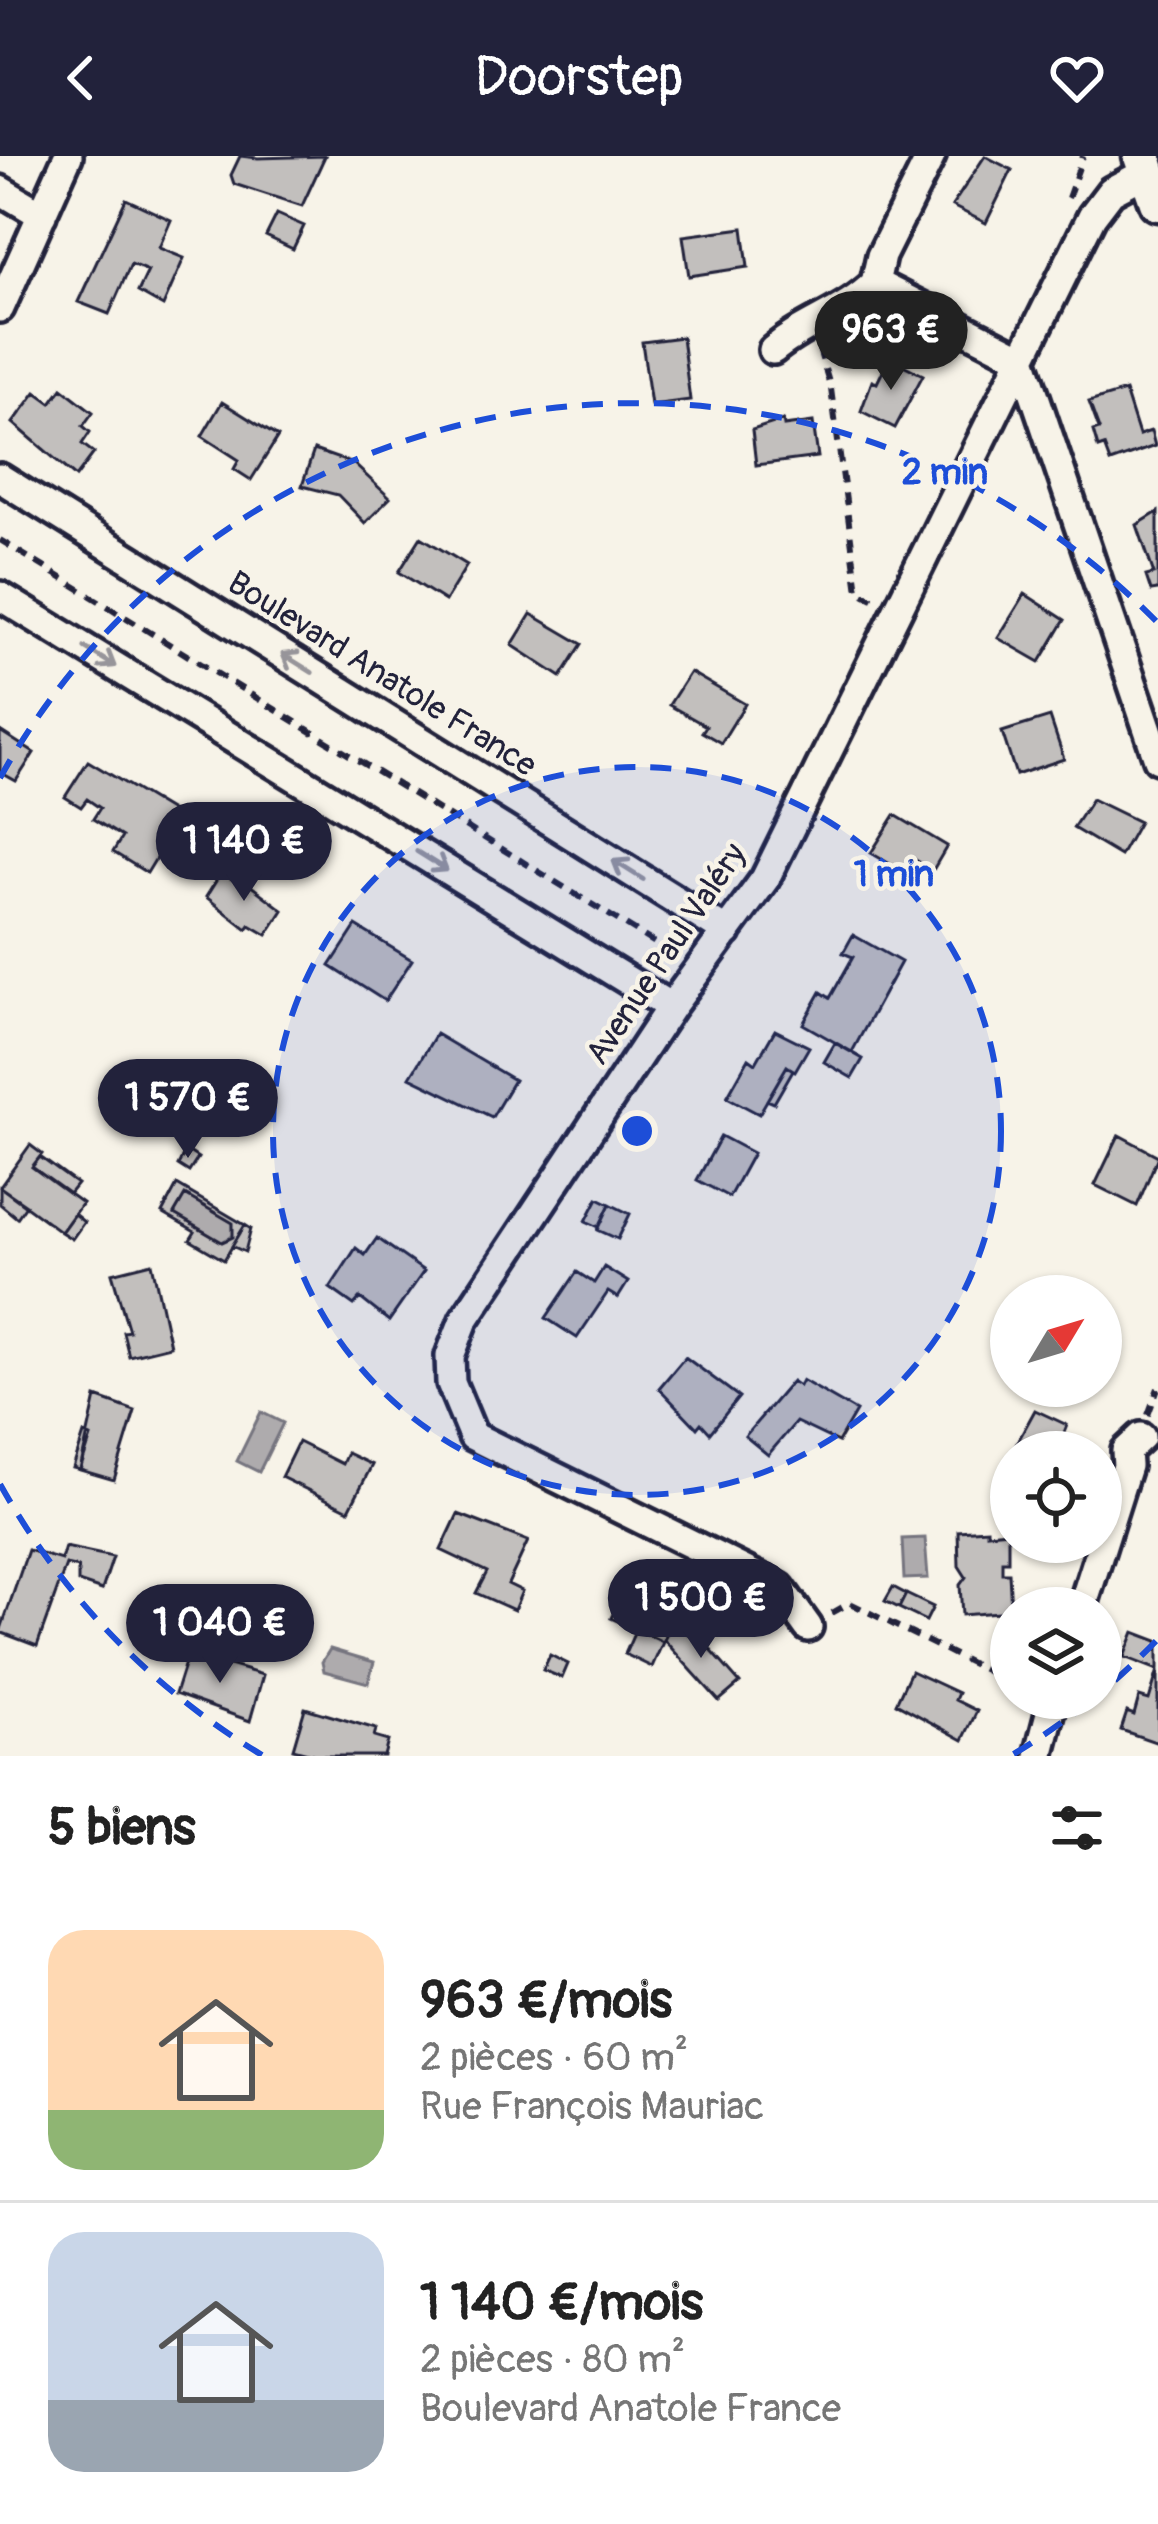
<!DOCTYPE html>
<html lang="fr">
<meta charset="utf-8">
<style>
body{margin:0;font-family:Pangolin,sans-serif;background:#f2f2f2;color:#222;height:100vh;display:flex;flex-direction:column;font-size:45px;white-space:nowrap}
*{box-sizing:border-box;margin:0}
p{font-size:39px;color:#767676}
.icon{flex:none;width:66px;height:66px;fill:none;stroke:currentColor;stroke-width:2;stroke-linecap:round;stroke-linejoin:round}
.map{position:relative;height:1600px;overflow:hidden}
.drawer{display:flex;flex-direction:column;background:#fff;flex:1}
.drawer>*{flex:none}
.needle{width:78px;rotate:52deg}
.buttons{position:absolute;left:990px;top:1119px;display:grid;gap:24px}
.buttons a{display:grid;place-items:center;width:132px;height:132px;border-radius:50%;background:#fff;box-shadow:0 3px 9px #0004;font-size:60px}
.price{position:absolute;translate:-50% -102px;padding:0 27px;border-radius:42px;background:#22223b;color:#fff;font-size:39px;line-height:78px;filter:drop-shadow(0 3px 6px #0008)}
.price::after{content:'';position:absolute;left:50%;top:72px;width:36px;height:27px;margin-left:-18px;background:inherit;clip-path:polygon(0 0,100% 0,50% 100%)}
.price.selected{background:#222;color:#fff}
ul{padding:0;list-style:none}
li{display:flex;align-items:center;gap:36px;height:300px;padding:0 48px}
li+li{border-top:3px solid #e0e0e0}
li span{display:grid;place-items:center;flex:none;width:336px;height:240px;border-radius:36px;color:#555}
li>.icon{margin-inline-start:auto}
span .icon{width:144px;height:144px;fill:#fffc;stroke-width:1}
li b{font-size:51px}
h2{display:flex;justify-content:space-between;align-items:center;height:144px;padding:0 48px;font-size:51px}
header{display:flex;justify-content:space-between;align-items:center;height:156px;padding:0 48px;background:#22223b;color:#fff;font-size:54px;font-weight:600}
.map>svg:first-child{display:block}
.water{fill:#aeabad;stroke:#76747f;stroke-width:3}
.building{fill:#c2bfbd;stroke:#22223b;stroke-width:3;fill-rule:evenodd}
.lines{fill:none;stroke-linecap:round;stroke-linejoin:round}
.minor-casing{stroke:#22223b;stroke-width:36}
.tertiary-casing{stroke:#22223b;stroke-width:45}
.path{stroke:#22223b;stroke-width:6;stroke-dasharray:12 9;stroke-linecap:butt}
.minor{stroke:#f7f3e8;stroke-width:27}
.tertiary{stroke:#f7f3e8;stroke-width:36}
.oneway{stroke:#97959a}
.ring{fill:none;stroke:#1d4ed8;stroke-width:6;stroke-dasharray:21 15}
.labels{text-anchor:middle;dominant-baseline:central;stroke-width:9;stroke-linejoin:round;paint-order:stroke}
.street-label{font-size:33px;fill:#22223b;stroke:#f7f3e8}
.centre{fill:#1d4ed8;stroke:#f7f3e8;stroke-width:6}
.ring-label{font-size:36px;text-anchor:middle;font-weight:bold;fill:#1d4ed8;stroke:#f7f3e8;stroke-width:9;stroke-linejoin:round;paint-order:stroke}
</style>
<header><svg class="icon" aria-label="back" viewBox="0 0 24 24"><path d="M15 5l-7 7 7 7"/></svg>Doorstep<svg class="icon" aria-label="heart" viewBox="0 0 24 24"><path d="M12 20l-8-8c-3-5 5-10 8-4 3-6 11-1 8 4z"/></svg></header>
<div class="map">
<svg width="1158" height="1600" viewBox="0 0 1158 1600">
<rect width="100%" height="100%" fill="#f7f3e8"/>
<filter id="ink" filterUnits="userSpaceOnUse"><feTurbulence type="fractalNoise" baseFrequency=".00833" numOctaves="2"/><feDisplacementMap in="SourceGraphic" scale="24" xChannelSelector="R" yChannelSelector="G"/><feConvolveMatrix kernelMatrix="1 2 1 2 8 2 1 2 1" color-interpolation-filters="sRGB"/></filter>
<g filter="url(#ink)">
<!-- water -->
<path class="water" d="M185,1039L233,1067L234,1079L222,1086L174,1058Z
M261,1256L283,1267L259,1316L237,1305Z
M925,1382L928,1422L904,1423L902,1383Z
M330,1493L374,1506L368,1527L324,1515L322,1506Z"/>
<!-- building -->
<path class="building" d="M240,0L258,2L325,0L302,50L234,28L231,19Z
M985,0L1012,14L986,67L952,50Z
M126,43L171,64L159,92L184,102L163,150L138,136L148,115L131,108L109,158L78,146Z
M277,58L304,70L293,93L266,80Z
M743,72L748,111L689,120L683,80Z
M682,181L690,244L651,249L642,186Z
M889,202L923,219L895,272L861,255L872,225L877,227Z
M62,232L93,256L83,270L90,276L82,288L94,297L76,321L13,267L36,236L51,247Z
M1125,235L1139,279L1151,275L1155,290L1110,306L1104,290L1098,292L1093,275L1099,273L1089,246Z
M222,246L278,281L251,324L234,313L239,304L202,280Z
M783,264L784,270L813,266L818,301L756,309L752,274Z
M314,294L354,308L390,342L365,367L338,339L302,330Z
M1158,356V434L1151,435L1146,420L1154,418L1137,369Z
M421,381L467,409L445,445L399,416Z
M1025,438L1065,464L1040,506L998,482Z
M531,458L582,488L561,521L512,489Z
M690,516L745,548L721,587L702,576L706,570L669,549Z
M1050,561L1064,603L1016,619L1002,576Z
M0,575L34,597L16,625L0,616Z
M88,605L181,661L147,717L113,696L122,681L93,663L100,652L87,643L81,651L65,641Z
M1092,643L1139,666L1120,700L1073,672Z
M895,659L947,690L933,714L912,702L904,716L871,697Z
M221,717L239,727L242,723L283,754L267,779L250,769L247,773L206,741Z
M356,770L412,804L385,845L330,810Z
M853,779L901,806L852,896L803,868L821,836L830,842L853,801L843,797Z
M775,874L809,891L795,915L787,910L759,958L727,941L749,902L756,907Z
M436,878L514,924L492,961L410,921Z
M835,887L863,903L852,922L824,906Z
M787,910L793,914L774,947L767,944Z
M1119,979L1158,1000L1137,1050L1095,1029Z
M721,980L753,997L729,1041L697,1024Z
M30,989L42,998L32,1011L82,1047L61,1076L0,1031Z
M186,994L198,1002L189,1016L178,1009Z
M40,1001L77,1028L69,1038L32,1011Z
M177,1029L245,1069L224,1104L190,1084L195,1076L162,1057ZM185,1039L233,1067V1081L222,1086L174,1058Z
M0,1031L26,1049L17,1062L0,1048Z
M598,1042L610,1048L599,1071L586,1065Z
M610,1048L630,1058L618,1083L598,1074Z
M74,1058L84,1066L72,1083L61,1076Z
M245,1069L251,1073L245,1096L232,1090Z
M377,1082L424,1115L389,1165L360,1142L354,1149L330,1132L356,1092L365,1099Z
M152,1107L170,1190L129,1200L123,1176L129,1175L112,1117Z
M604,1111L628,1126L618,1142L608,1136L577,1182L546,1162L577,1116L594,1127Z
M685,1201L739,1241L710,1277L701,1267L697,1272L659,1232Z
M802,1224L856,1255L838,1286L796,1266L768,1299L745,1280L792,1225L799,1230Z
M96,1241L135,1255L114,1324L80,1314Z
M1035,1254L1067,1269L1058,1292L1067,1296H1012Z
M84,1278L91,1281L80,1314L73,1312Z
M298,1286L342,1308L347,1297L372,1309L349,1354L281,1321Z
M458,1358L528,1385L508,1428L522,1435L514,1454L476,1437L487,1416L441,1394Z
M987,1373V1377L1008,1375V1405H1002V1417H1009L1011,1455L962,1459L960,1429L966,1421L959,1410L958,1375Z
M65,1391L113,1401L102,1434L78,1426V1412L66,1409L37,1490L0,1476L28,1394L61,1404Z
M626,1431L678,1455L663,1486L611,1462Z
M893,1431L906,1438L899,1452L885,1445Z
M906,1438L933,1451L926,1465L899,1452Z
M673,1465L688,1478L693,1474L740,1527L719,1545L664,1484Z
M636,1473L663,1486L652,1511L625,1498Z
M1134,1476L1158,1485V1587L1121,1574L1127,1556L1134,1559L1139,1541L1149,1544L1158,1514L1124,1501Z
M188,1497L263,1519L250,1565L175,1538Z
M550,1499L568,1508L562,1522L543,1514Z
M911,1515L958,1537L955,1544L977,1555L963,1584L896,1547Z
M305,1552L376,1573L374,1581L388,1585L384,1600H319L293,1593Z"/>
<g class="lines">
<defs>
<path id="minor" d="M0,34L42,59
M875,127L881,100L931,0
M0,152L68,0
M773,194C806,166 845,157 875,127L1022,202L1158,603
M0,322L727,776
M0,440L671,851
M1082,1452L1127,1310L1126,1295L1141,1281
M808,1471L780,1432L473,1280L451,1227L450,1200L464,1164L671,851L765,723L1092,60L1111,35L1147,16
M1039,1600L1054,1542"/>
<path id="tertiary" d="M1142,0L1158,46"/>
</defs>
<!-- minor casing -->
<use href="#minor" class="minor-casing"/>
<!-- tertiary casing -->
<use href="#tertiary" class="tertiary-casing"/>
<!-- path -->
<path class="path" d="M1068,42L1083,0
M819,193L831,233L858,435L873,443
M0,384L676,800
M1148,1259L1158,1232
M832,1457L850,1447L1011,1527"/>
<!-- minor -->
<use href="#minor" class="minor"/>
<!-- tertiary -->
<use href="#tertiary" class="tertiary"/>
</g>
<!-- one-way arrows -->
<defs><path id="oneway-shaft" d="M-6 0H5M1.5-3L5.5 0L1.5 3" fill="none" stroke-width="1.6" stroke-linecap="round" stroke-linejoin="round" transform="scale(3)"/></defs>
<g class="oneway">
<use href="#oneway-shaft" transform="translate(100 501) rotate(32)"/>
<use href="#oneway-shaft" transform="translate(297 507) rotate(-148)"/>
<use href="#oneway-shaft" transform="translate(432 705) rotate(32)"/>
<use href="#oneway-shaft" transform="translate(628 714) rotate(-148)"/>
</g>
</g>
<!-- distance rings -->
<circle cx="637" cy="975" r="364" fill="#1d4ed8" fill-opacity=".12"/>
<g class="ring">
<circle cx="637" cy="975" r="364"/>
<path d="M1156 1485A728 728 0 0 1 1105 1533M1090 1545A728 728 0 0 1 1012 1599M262 1599A728 728 0 0 1 0 1328M0 622A728 728 0 0 1 1156 465"/>
</g>
<g class="labels">
<!-- street labels -->
<g class="street-label">
<text transform="translate(382 518) rotate(32)">Boulevard Anatole France</text>
<text transform="translate(666 798) rotate(-56)">Avenue Paul Valéry</text>
</g>
</g>
<circle cx="637" cy="975" r="18" class="centre"/>
<g class="ring-label">
<text x="945" y="328">2 min</text>
<text x="894" y="730">1 min</text>
</g>
</svg>
<div class="buttons">
<a><svg class="needle" viewBox="-14 -14 28 28"><path d="M0-13l5 13h-10z" fill="#e53935"/><path d="M0 13l5-13h-10z" fill="#767676"/></svg></a>
<a><svg class="icon" aria-label="locate" viewBox="0 0 24 24"><circle cx="12" cy="12" r="6"/><path d="M12 2v4M12 18v4M2 12h4M18 12h4"/></svg></a>
<a><svg class="icon" aria-label="layers" viewBox="0 0 24 24"><path d="M12 4l9 5-9 5-9-5zM3 14l9 5 9-5"/></svg></a>
</div>
<b class="price selected" style="left:891px;top:237px">963 €</b>
<b class="price" style="left:244px;top:748px">1 140 €</b>
<b class="price" style="left:188px;top:1005px">1 570 €</b>
<b class="price" style="left:701px;top:1505px">1 500 €</b>
<b class="price" style="left:220px;top:1530px">1 040 €</b>
</div>
<section class="drawer">
<h2>5 biens<svg class="icon" aria-label="filters" viewBox="0 0 24 24"><path d="M4 7h16M4 17h16"/><circle cx="9" cy="7" r="2"/><circle cx="15" cy="17" r="2"/></svg></h2>
<ul>
<li><span style="background:linear-gradient(#ffd9b3 75%,#8fb573 0)"><svg class="icon" aria-label="home" viewBox="0 0 24 24"><path d="M3 11l9-7 9 7M6 9v11h12V9"/></svg></span><div><b>963 €/mois</b><p>2 pièces · 60 m²</p><p>Rue François Mauriac</p></div></li>
<li><span style="background:linear-gradient(#c9d6e8 70%,#9aa5b1 0)"><svg class="icon" aria-label="home" viewBox="0 0 24 24"><path d="M3 11l9-7 9 7M6 9v11h12V9"/></svg></span><div><b>1 140 €/mois</b><p>2 pièces · 80 m²</p><p>Boulevard Anatole France</p></div></li>
</ul>
</section>
